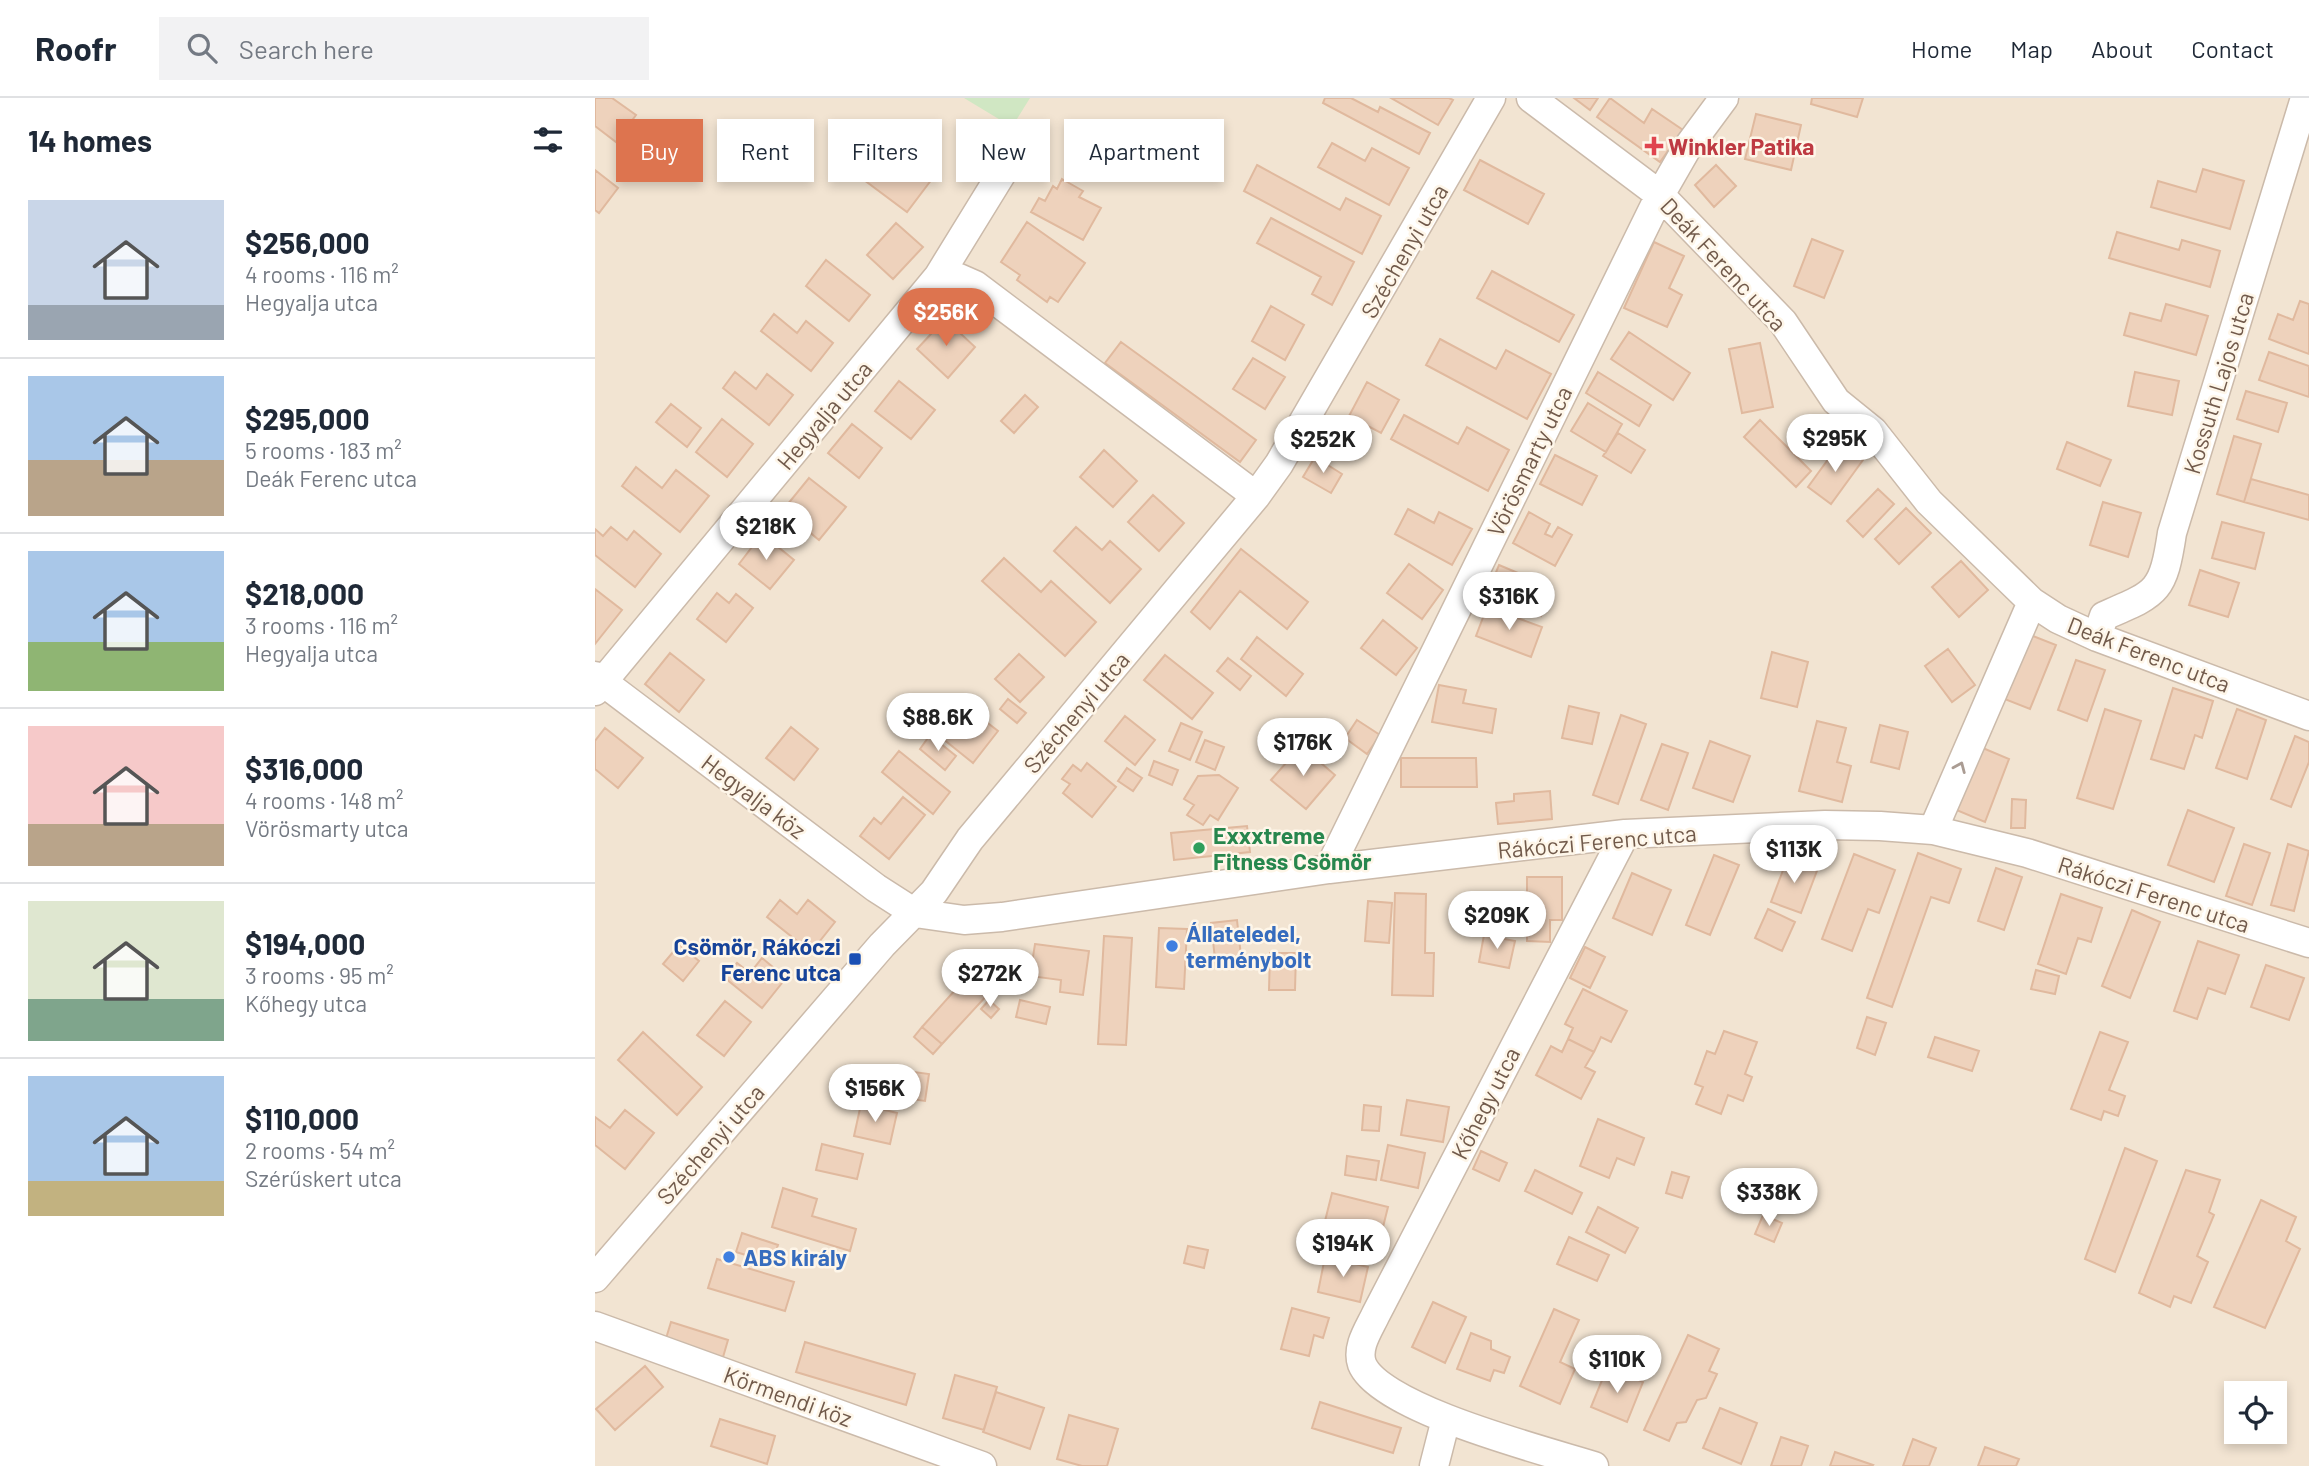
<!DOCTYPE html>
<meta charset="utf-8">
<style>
body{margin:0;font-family:Barlow,sans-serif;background:#f2f2f3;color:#1f2937;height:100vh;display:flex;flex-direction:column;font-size:26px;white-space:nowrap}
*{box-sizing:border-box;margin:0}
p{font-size:23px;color:#747a83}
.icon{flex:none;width:38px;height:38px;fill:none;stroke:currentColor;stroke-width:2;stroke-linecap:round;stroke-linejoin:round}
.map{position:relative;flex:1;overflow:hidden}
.details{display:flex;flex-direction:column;background:#fff;width:595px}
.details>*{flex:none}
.hud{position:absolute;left:21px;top:21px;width:665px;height:63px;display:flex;gap:14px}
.fabs{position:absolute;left:1629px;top:1283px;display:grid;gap:14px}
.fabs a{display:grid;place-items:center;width:63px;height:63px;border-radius:0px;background:#fff;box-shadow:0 4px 10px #0003;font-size:35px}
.price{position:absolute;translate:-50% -60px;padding:0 16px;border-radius:24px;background:#fff;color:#222;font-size:23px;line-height:46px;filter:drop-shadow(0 2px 4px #0008)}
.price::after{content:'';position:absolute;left:50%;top:42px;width:21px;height:16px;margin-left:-10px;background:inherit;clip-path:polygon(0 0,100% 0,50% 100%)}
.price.selected{background:#dd744f;color:#fff}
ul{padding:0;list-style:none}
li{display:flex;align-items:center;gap:21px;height:175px;padding:0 28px}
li+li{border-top:2px solid #e0e1e3}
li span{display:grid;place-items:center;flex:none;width:196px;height:140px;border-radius:0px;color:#555}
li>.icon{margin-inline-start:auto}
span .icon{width:84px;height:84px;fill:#fffc;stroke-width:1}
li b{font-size:30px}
h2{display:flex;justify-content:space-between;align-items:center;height:84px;padding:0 28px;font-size:30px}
.chip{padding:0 24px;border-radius:0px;background:#fff;box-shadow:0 4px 10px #0003;font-size:24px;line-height:63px}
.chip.selected{background:#dd744f;color:#fff}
header{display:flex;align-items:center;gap:42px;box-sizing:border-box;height:98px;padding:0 35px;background:#fff;border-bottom:2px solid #e0e1e3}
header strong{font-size:33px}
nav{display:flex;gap:38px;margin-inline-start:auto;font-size:24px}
.search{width:490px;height:63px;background:#f2f2f3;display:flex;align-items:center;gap:18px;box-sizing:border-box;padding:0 24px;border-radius:0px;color:#747a83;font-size:26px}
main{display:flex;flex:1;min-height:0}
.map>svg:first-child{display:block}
.residential{fill:#f2e4d2;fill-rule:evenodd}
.green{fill:#d0e7c3}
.building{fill:#eed2bc;stroke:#e0b99e;stroke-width:2}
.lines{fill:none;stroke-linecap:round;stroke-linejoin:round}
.minor-casing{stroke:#cbbaaa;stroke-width:31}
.minor{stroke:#fff;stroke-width:28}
.oneway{stroke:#aa9c93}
.health-dot{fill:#e0444e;stroke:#fef6e9;stroke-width:2.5}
.leisure-dot{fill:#2e9e5b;stroke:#fef6e9;stroke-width:2.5}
.shop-dot{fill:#3f7fe0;stroke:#fef6e9;stroke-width:2.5}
.transit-dot{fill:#1a4fb4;stroke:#fef6e9;stroke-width:2.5}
.labels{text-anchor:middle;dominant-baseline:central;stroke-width:5;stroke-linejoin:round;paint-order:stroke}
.health-label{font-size:23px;font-weight:bold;fill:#be3a42;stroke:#fef6e9;text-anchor:start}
.street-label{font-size:23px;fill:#715a4b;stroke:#fef6e9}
.leisure-label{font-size:23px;font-weight:bold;fill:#27864d;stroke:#fef6e9;text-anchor:start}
.shop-label{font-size:23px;font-weight:bold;fill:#366cbe;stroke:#fef6e9;text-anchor:start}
.transit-label{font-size:23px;font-weight:bold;fill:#164399;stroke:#fef6e9;text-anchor:end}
</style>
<header>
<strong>Roofr</strong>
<div class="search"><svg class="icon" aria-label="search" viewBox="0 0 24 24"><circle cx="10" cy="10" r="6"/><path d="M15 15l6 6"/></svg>Search here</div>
<nav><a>Home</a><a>Map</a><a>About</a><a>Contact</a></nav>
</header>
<main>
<section class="details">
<h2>14 homes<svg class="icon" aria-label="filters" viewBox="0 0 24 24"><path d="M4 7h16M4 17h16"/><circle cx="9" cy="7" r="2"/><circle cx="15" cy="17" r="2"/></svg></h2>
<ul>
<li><span style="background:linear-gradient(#c9d6e8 75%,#9aa5b1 0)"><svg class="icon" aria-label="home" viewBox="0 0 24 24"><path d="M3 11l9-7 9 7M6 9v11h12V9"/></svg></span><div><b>$256,000</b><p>4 rooms · 116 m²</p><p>Hegyalja utca</p></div></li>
<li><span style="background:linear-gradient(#a9c7e8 60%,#b9a48a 0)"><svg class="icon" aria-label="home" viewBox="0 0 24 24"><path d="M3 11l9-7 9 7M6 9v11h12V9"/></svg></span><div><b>$295,000</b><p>5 rooms · 183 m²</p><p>Deák Ferenc utca</p></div></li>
<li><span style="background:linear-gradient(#a9c7e8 65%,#8fb573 0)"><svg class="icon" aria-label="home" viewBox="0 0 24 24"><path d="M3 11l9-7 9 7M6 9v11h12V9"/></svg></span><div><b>$218,000</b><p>3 rooms · 116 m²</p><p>Hegyalja utca</p></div></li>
<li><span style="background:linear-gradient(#f6c9c9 70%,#b9a48a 0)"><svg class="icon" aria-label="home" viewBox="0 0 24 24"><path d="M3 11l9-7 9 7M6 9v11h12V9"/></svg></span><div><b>$316,000</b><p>4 rooms · 148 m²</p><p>Vörösmarty utca</p></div></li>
<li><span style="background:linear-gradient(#dfe7d0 70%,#7fa58c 0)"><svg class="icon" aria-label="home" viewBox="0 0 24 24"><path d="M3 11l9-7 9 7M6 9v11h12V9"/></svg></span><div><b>$194,000</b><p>3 rooms · 95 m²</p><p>Kőhegy utca</p></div></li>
<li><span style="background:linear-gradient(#a9c7e8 75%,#c2b280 0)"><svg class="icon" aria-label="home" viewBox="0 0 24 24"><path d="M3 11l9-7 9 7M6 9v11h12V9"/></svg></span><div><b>$110,000</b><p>2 rooms · 54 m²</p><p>Szérűskert utca</p></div></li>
</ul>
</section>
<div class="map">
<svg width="1714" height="1368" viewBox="0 0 1714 1368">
<rect width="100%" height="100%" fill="#fbf2e3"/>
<!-- residential -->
<path class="residential" d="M0,0H1714V1368H0ZM1642,1295H1680V1334H1642Z"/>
<!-- green -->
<path class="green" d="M369,0H435L417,29Z"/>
<!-- building -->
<path class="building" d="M0,0H17L41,17L21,44L0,28Z
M730,0H756L783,14L785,9L835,35L824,56L728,5Z
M796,0H854L858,2L843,27Z
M979,0H1003L995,12Z
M1015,0L1049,25L1057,11L1088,32L1065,64L1002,19Z
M1217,0H1268L1262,19L1216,6Z
M1161,16L1206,27L1196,72L1150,61Z
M277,34L278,54L304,73L312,63L337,81L312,114L249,67L252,63L250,37Z
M737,45L770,63L777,50L814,70L794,107L723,69Z
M885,62L949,96L933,126L869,92Z
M662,67L745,112L751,100L786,118L767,156L649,93Z
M1121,67L1141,88L1119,109L1100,87Z
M1608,71L1649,83L1635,131L1556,109L1563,83L1601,94Z
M0,72L23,90L4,115L0,112Z
M467,81L488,93L484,99L506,110L488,142L436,114L444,100L450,103L458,88L462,91Z
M676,120L759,164L737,207L717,196L726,179L662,145Z
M432,124L490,165L463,204L455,199L452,204L422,182L425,177L406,164Z
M301,125L328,149L298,181L272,157Z
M1522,134L1584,152L1587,142L1625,153L1615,189L1514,160Z
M1217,141L1248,153L1229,200L1199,188Z
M1059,144L1089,158L1074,190L1087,197L1072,229L1029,210Z
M231,162L275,197L254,223L211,188Z
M897,173L979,217L964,244L882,200Z
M1705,203L1714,206V256L1674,241L1683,216L1698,222Z
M1571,206L1613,218L1601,257L1529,237L1535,215L1566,223Z
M676,208L709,227L690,262L657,243Z
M179,216L202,235L211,223L238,245L216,273L166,233Z
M350,221L380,249L353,280L322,251Z
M1034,234L1095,275L1078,302L1016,261Z
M845,241L901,271L911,252L956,276L932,321L831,267Z
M526,244L661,342L645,364L510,265Z
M1165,245L1178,309L1147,315L1134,251Z
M1674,254L1714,268V299L1664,282Z
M658,260L690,279L670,311L638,291Z
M140,274L161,291L172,276L198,297L174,327L128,290Z
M1003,274L1056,307L1044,328L991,295Z
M1540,274L1584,283L1577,317L1533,308Z
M304,283L340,312L316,341L280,313Z
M772,284L804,302L786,335L754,318Z
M1651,293L1692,305L1683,334L1642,321Z
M430,297L443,309L419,335L406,323Z
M993,305L1027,326L1011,354L976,333Z
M76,306L106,330L92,349L61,324Z
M809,317L863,346L872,329L914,352L893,393L796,341Z
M127,321L158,346L132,379L101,354Z
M1165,322L1216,373L1201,389L1149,339Z
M257,326L287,350L264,380L233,355Z
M1023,335L1050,352L1036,375L1008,358Z
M1639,338L1666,346L1649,404L1622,396Z
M1472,344L1516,362L1505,388L1462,371Z
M1245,345L1268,362L1236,406L1213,389Z
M509,352L542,383L518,409L485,379Z
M960,357L1002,378L987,407L945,386Z
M720,359L747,376L736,395L708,379Z
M41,369L67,390L81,372L114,398L85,434L27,388Z
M214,380L251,409L224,442L188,412Z
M1656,381L1714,397V422L1649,404Z
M1283,391L1299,406L1268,439L1252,423Z
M558,397L589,425L564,453L533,424Z
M1508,404L1546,415L1533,459L1495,447Z
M1311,410L1336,435L1304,466L1280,441Z
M813,411L839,425L844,414L877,431L857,467L800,436Z
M934,414L955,426L950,436L957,439L963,429L977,437L960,468L918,445Z
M1627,424L1669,435L1660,471L1617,460Z
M16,429L32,442L39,433L66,456L40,489L0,457V431L8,438Z
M481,429L507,452L515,443L546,471L515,505L459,453Z
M167,436L199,462L175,491L144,466Z
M646,451L713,504L692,531L645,493L615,531L596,514Z
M409,460L446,494L456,483L501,524L470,558L387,483Z
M1366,463L1393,492L1364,519L1337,489Z
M814,466L848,492L827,521L792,495Z
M904,467L937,481L933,490L954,498L946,518L892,496Z
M1605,472L1644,485L1633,519L1594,507Z
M0,491L27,512L0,546Z
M122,495L134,505L141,496L158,510L131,544L102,521Z
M892,509L947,529L936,559L881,538Z
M788,522L822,550L801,577L766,550Z
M1433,536L1461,547L1435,611L1407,600Z
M662,539L708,576L691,598L646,561Z
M1353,551L1380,587L1357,604L1330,568Z
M1177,554L1213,564L1202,609L1166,600Z
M75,555L109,582L84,614L50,586Z
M424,556L449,579L425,604L400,581Z
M570,557L618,595L597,621L549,582Z
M633,560L656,578L645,592L622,573Z
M1481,562L1510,572L1492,623L1463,612Z
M844,587L871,592L868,605L901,611L897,635L837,624Z
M1578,590L1618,603L1607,640L1600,637L1589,671L1556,661Z
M413,601L431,615L422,625L405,611Z
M342,604L363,620L372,609L403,633L378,665L327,624Z
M974,608L1004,615L997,646L967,640Z
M1510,611L1546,623L1518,711L1482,700Z
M1642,611L1671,622L1652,681L1621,670Z
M1026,617L1051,626L1023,706L998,697Z
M530,618L560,642L540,667L510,643Z
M762,622L785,637L772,656L750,640Z
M1222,623L1251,630L1242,664L1256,668L1247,704L1204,693Z
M586,625L607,634L595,662L574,653Z
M1285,627L1313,634L1304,671L1276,664Z
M196,629L223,651L199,682L171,660Z
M10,630L48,660L23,690L0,671V643Z
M335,637L361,658L350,672L325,651Z
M1700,638L1714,644V664L1696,709L1676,701Z
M610,642L629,649L620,672L601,664Z
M1115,643L1155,658L1138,704L1098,690Z
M1067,646L1093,655L1073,712L1046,702Z
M706,648L740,677L711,711L676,682Z
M1383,648L1414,661L1390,724L1359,711Z
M304,653L355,694L338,716L287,674Z
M806,660H881L882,689H806Z
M559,663L583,672L577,687L554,677Z
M492,665L521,689L497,719L468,695L475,686L467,681L478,667L486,673Z
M532,670L547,680L538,693L523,683Z
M624,677L643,690L623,722L615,717L608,727L592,717L599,707L589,701L603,678Z
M955,693L957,721L903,726L901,705L919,703V696Z
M308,699L330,717L294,761L265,738L279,720L286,726Z
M1417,701L1431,702L1430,730H1416Z
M1593,712L1639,730L1619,784L1573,767Z
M652,728L655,754L579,762L576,735Z
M1649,746L1675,755L1657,807L1631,798Z
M1693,746L1714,753L1699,813L1676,807Z
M1323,755L1366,771L1354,805L1336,799L1297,909L1272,900Z
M1259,756L1300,772L1284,815L1273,811L1257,853L1227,841Z
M1119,757L1144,767L1115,837L1091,827Z
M1193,759L1223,770L1206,815L1176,804Z
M1401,770L1427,779L1409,832L1383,823Z
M1037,775L1076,792L1057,837L1018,820Z
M932,779H967V822H955V844L932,843Z
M800,795L831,796L830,855H839L838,898L797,897Z
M1466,796L1507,810L1496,844L1483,840L1471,876L1443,866Z
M185,802L202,816L213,802L240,824L216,854L172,819Z
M773,803L797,805L794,845L770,843Z
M1173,811L1200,824L1187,853L1160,840Z
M1537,812L1565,824L1535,900L1507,888Z
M642,822L647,867L621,870L616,825Z
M564,830L592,831L589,891L561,889Z
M889,837L920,843L914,870L884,864Z
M509,838L537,840L531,947L503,946Z
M1603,843L1644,857L1630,896L1613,890L1602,921L1579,913Z
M440,846L494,853L488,897L465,894L466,882L435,878Z
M84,847L104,863L88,883L68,866Z
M990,849L1010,859L995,890L975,880Z
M675,855H701L700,892H674Z
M167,860L191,880L167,910L130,880L142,865L155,875Z
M387,862L407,881L347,946L327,929Z
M1671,867L1709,880L1694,922L1656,909Z
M1441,872L1464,878L1460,896L1436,891Z
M988,891L1032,913L1016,944L1006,939L999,954L973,941L978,930L970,926Z
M394,902L404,911L396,920L386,911Z
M425,902L455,909L451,926L421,919Z
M130,903L156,924L129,958L102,937Z
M1272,919L1291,925L1280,957L1262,950Z
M327,929L347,946L338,956L319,939Z
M1129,933L1162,944L1150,976L1157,979L1148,1003L1133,997L1126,1016L1101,1006L1108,989L1100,986L1112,953L1120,956Z
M48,934L107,989L82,1017L23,962Z
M1505,934L1533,944L1514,992L1530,998L1523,1018L1509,1013L1506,1022L1476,1011Z
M1340,939L1384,953L1377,973L1333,959Z
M973,941L999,954L990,969L1000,974L986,1001L941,977L956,948L967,954Z
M290,970L334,976L330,1003L286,997Z
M812,1002L854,1009L848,1044L806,1037Z
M266,1006L302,1015L295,1046L259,1038Z
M769,1007L786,1009L784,1033L767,1032Z
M30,1012L59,1035L30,1071L0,1047V1019L15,1030Z
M1003,1021L1049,1040L1039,1067L1022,1060L1014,1080L985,1068Z
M227,1046L268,1056L262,1081L221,1072Z
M793,1047L830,1055L823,1090L786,1082Z
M1530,1050L1562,1063L1520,1174L1490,1161Z
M886,1053L912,1065L904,1083L878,1071Z
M752,1058L784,1063L781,1082L750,1077Z
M940,1072L987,1095L977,1116L930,1093Z
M1591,1072L1625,1082L1614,1114L1619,1117L1602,1158L1613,1164L1596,1205L1579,1198L1575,1209L1544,1195Z
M1077,1074L1094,1079L1087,1100L1071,1095Z
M188,1090L222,1101L217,1118L261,1131L255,1153L177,1129Z
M737,1095L793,1109L784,1145L728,1131Z
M1666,1102L1701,1119L1691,1143L1705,1151L1670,1230L1619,1209Z
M1003,1109L1043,1130L1030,1155L991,1134Z
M1168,1117L1187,1125L1179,1144L1160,1136Z
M147,1135L183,1147L177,1165L141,1154Z
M974,1139L1014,1157L1002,1183L962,1166Z
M593,1148L613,1152L609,1170L589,1165Z
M730,1159L773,1169L765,1204L723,1194Z
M122,1161L199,1184L190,1213L113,1190Z
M838,1204L871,1219L850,1265L817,1249Z
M697,1210L734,1220L728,1240L719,1237L714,1258L686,1251Z
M959,1211L984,1222L965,1264L980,1271L965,1306L925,1288Z
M76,1224L133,1242L126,1266L69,1247Z
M876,1235L896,1243V1251L915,1259L909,1275L899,1272L895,1283L862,1271Z
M1093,1237L1124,1251L1114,1273L1122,1276L1111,1300L1102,1302L1091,1324L1082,1325L1074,1343L1049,1332Z
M210,1244L320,1276L311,1307L201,1274Z
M50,1268L68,1289L20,1332L1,1311Z
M1012,1270L1048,1284L1032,1324L996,1309Z
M360,1277L402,1289L389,1332L348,1320Z
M401,1294L449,1310L435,1351L388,1334Z
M725,1304L806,1330L798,1355L717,1330Z
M1125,1310L1162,1325L1146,1366L1108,1350Z
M474,1317L523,1331L512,1368H487L462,1361Z
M125,1321L180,1338L172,1366L116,1348Z
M1186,1339L1213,1348L1206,1368H1176Z
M1318,1341L1341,1350L1334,1368H1308Z
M1390,1349L1424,1361L1421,1368H1383Z
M1240,1354L1278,1367L1277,1368H1235Z"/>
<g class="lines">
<defs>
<path id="minor" d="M936,0L1065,97L1188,224L1241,303L1278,333L1334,404L1437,504L1463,521L1502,539L1714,618
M343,179L415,62
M1502,539L1509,518C1562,495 1568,495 1577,435L1710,0
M0,578L281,790L320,815L369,822L407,819L734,771L1030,736L1230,727L1285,728L1338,732L1432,755L1714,845
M0,593L343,179L364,180L380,187L661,398
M1338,732L1437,504
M734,771L1065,97L1092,50L1129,0
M0,1180L287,847L339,794L375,741L661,398L684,366L896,0
M0,1228L387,1368
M839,1368L851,1321
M999,1368C951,1353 785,1311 767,1266C761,1249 774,1231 781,1216L1030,736"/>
</defs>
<!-- minor casing -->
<use href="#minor" class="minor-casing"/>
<!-- minor -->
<use href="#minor" class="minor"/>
</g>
<!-- one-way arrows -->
<defs><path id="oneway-chevron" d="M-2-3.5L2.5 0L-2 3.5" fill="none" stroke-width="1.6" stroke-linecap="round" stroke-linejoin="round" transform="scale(1.75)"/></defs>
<use class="oneway" href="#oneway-chevron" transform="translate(1365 669) rotate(-67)"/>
<!-- markers -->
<path class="health-dot" d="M1055.5 37.5h7v7h7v7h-7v7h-7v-7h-7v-7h7z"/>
<circle class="leisure-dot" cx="604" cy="750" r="7"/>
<g class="shop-dot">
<circle cx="577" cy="848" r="7"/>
<circle cx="134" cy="1159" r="7"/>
</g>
<rect class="transit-dot" x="253" y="854" width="14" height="14" rx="3.5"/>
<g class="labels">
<!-- health labels -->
<g class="health-label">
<text x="1073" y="48">Winkler Patika</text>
</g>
<!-- street labels -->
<g class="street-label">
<text transform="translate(809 153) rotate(-60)">Széchenyi utca</text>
<text transform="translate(1129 166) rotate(47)">Deák Ferenc utca</text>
<text transform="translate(1623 285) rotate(-73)">Kossuth Lajos utca</text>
<text transform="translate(229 317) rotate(-50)">Hegyalja utca</text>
<text transform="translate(934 363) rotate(-64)">Vörösmarty utca</text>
<text transform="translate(1554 556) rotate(21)">Deák Ferenc utca</text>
<text transform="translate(481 614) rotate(-50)">Széchenyi utca</text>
<text transform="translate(159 698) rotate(37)">Hegyalja köz</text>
<text transform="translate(1002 743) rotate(-5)">Rákóczi Ferenc utca</text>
<text transform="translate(1559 796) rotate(18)">Rákóczi Ferenc utca</text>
<text transform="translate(890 1005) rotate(-63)">Kőhegy utca</text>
<text transform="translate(115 1046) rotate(-49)">Széchenyi utca</text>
<text transform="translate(193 1298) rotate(20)">Körmendi köz</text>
</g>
<!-- leisure labels -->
<g class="leisure-label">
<text x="618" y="737">Exxxtreme<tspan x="618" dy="26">Fitness Csömör</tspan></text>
</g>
<!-- shop labels -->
<g class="shop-label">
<text x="591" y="835">Állateledel,<tspan x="591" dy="26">terménybolt</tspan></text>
<text x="148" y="1159">ABS király</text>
</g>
<!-- transit labels -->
<g class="transit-label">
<text x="246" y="848">Csömör, Rákóczi<tspan x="246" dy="26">Ferenc utca</tspan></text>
</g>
</g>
</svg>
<div class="fabs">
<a><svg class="icon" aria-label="locate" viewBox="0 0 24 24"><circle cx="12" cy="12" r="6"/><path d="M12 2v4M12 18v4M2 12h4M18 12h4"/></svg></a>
</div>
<b class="price selected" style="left:351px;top:250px">$256K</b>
<b class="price" style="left:1240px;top:376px">$295K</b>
<b class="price" style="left:728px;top:377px">$252K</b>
<b class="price" style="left:171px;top:464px">$218K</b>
<b class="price" style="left:914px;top:534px">$316K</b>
<b class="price" style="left:343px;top:655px">$88.6K</b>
<b class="price" style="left:708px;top:680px">$176K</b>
<b class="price" style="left:1199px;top:787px">$113K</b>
<b class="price" style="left:902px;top:853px">$209K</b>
<b class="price" style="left:395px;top:911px">$272K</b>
<b class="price" style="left:280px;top:1026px">$156K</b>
<b class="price" style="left:1174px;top:1130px">$338K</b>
<b class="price" style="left:748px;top:1181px">$194K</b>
<b class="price" style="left:1022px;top:1297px">$110K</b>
<div class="hud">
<a class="chip selected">Buy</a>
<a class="chip">Rent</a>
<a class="chip">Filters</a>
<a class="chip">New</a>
<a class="chip">Apartment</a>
</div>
</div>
</main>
